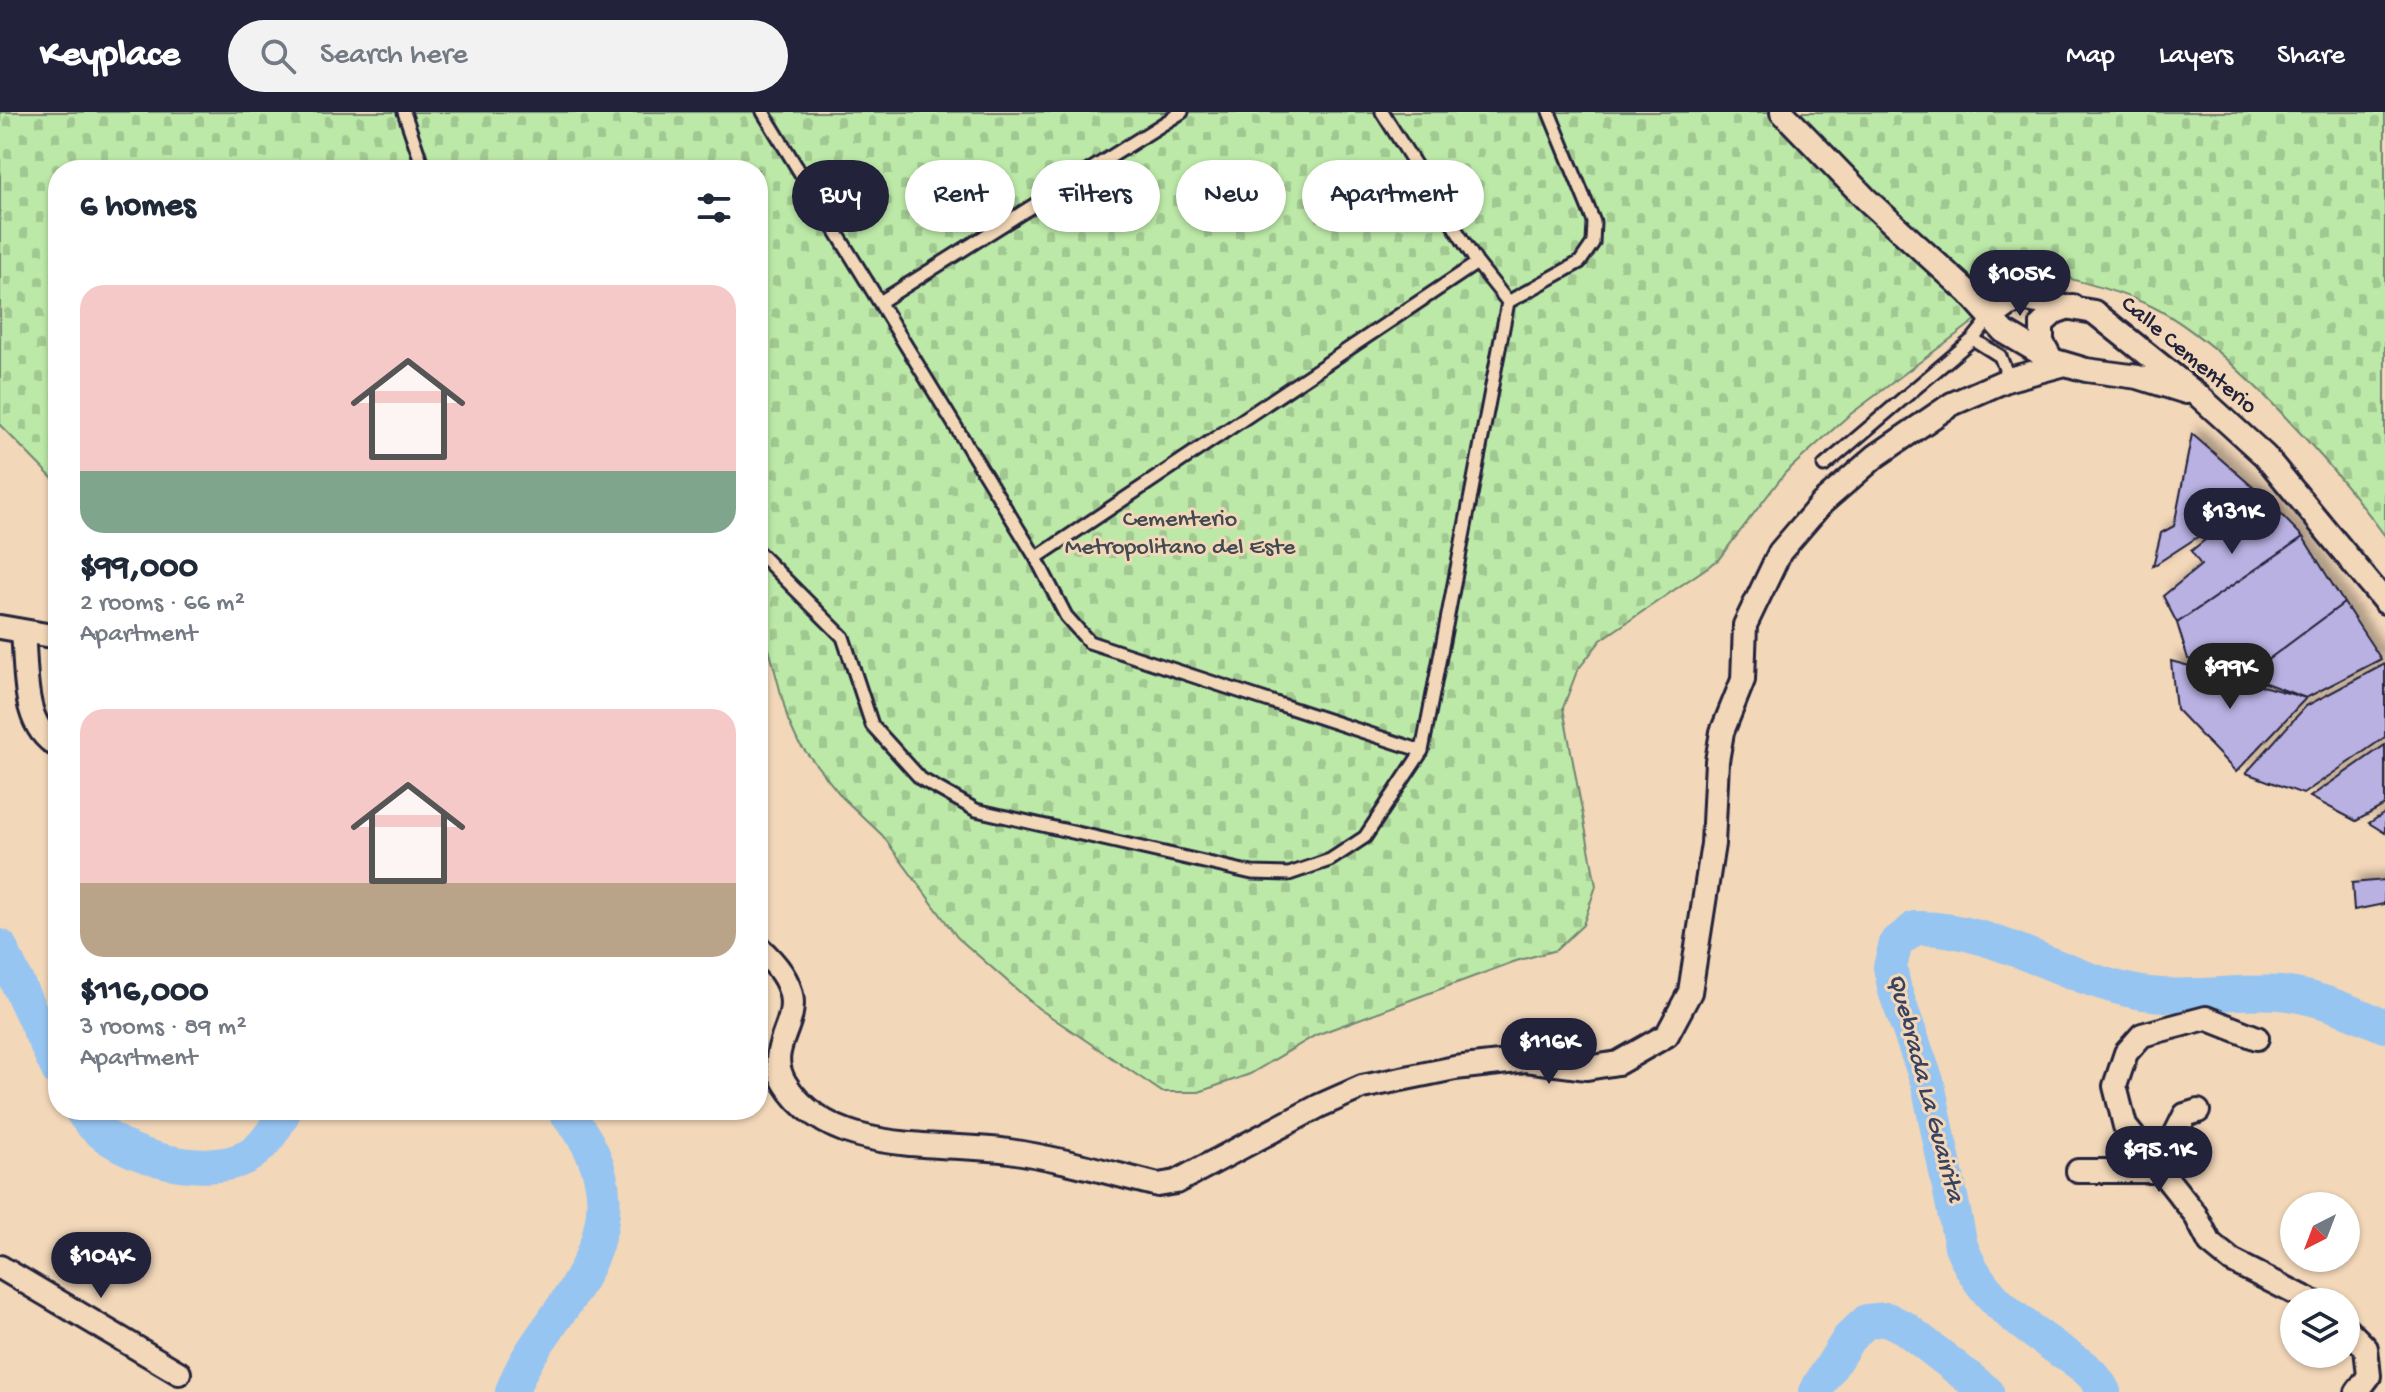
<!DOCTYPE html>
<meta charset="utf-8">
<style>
body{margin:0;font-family:"Gochi Hand",sans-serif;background:#f2f2f3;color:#1f2937;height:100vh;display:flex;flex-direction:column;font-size:30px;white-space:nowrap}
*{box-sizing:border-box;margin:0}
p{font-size:26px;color:#747a83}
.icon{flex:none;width:44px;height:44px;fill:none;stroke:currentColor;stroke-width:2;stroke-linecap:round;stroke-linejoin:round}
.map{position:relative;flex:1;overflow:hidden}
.drawer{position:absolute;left:48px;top:48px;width:720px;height:960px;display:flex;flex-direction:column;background:#fff;border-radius:32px;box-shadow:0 2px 6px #0004}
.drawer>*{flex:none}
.hud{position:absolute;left:792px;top:48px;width:760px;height:72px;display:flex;gap:16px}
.needle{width:52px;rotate:222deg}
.buttons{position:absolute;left:2280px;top:1080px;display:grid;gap:16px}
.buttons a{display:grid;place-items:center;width:80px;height:80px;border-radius:50%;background:#fff;box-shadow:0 2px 6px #0004;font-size:40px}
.price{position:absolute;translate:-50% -68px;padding:0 18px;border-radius:28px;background:#22223b;color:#fff;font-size:26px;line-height:52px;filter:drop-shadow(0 2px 4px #0008)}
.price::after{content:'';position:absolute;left:50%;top:48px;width:24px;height:18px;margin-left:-12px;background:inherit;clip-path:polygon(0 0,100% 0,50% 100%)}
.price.current{background:#222;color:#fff}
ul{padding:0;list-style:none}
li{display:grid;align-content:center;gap:16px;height:424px;padding:0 32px}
li span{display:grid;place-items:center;height:248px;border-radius:24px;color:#555}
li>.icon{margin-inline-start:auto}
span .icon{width:144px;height:144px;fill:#fffc;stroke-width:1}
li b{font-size:34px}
h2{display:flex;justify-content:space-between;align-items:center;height:96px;padding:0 32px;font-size:34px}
.chip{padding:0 28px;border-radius:36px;background:#fff;box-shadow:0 2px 6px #0004;font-size:28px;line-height:72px}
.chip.current{background:#22223b;color:#fff}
header{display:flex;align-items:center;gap:48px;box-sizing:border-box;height:112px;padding:0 40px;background:#22223b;color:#fff}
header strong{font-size:38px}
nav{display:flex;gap:44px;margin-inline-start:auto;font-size:28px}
.search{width:560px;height:72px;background:#f2f2f3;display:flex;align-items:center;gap:20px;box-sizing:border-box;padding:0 28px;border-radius:44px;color:#747a83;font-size:30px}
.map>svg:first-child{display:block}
.cemetery{fill:url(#cemetery-stones);stroke:#6f8671;stroke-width:2}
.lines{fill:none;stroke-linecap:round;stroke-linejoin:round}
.river{stroke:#97c5f2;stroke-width:34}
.building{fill:#b9b1e2;stroke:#22223b;stroke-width:2;filter:url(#shadow)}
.lane-casing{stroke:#22223b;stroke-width:17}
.street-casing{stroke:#22223b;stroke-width:28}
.lane{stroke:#f2d7b9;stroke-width:11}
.street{stroke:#f2d7b9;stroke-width:22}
.labels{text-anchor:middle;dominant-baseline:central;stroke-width:6;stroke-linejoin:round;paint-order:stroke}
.street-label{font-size:24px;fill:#22223b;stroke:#f2d7b9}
.park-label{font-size:24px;fill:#414a51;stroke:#f2d7b9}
.water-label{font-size:26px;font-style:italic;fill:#394360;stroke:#f2d7b9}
</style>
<header>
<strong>Keyplace</strong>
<div class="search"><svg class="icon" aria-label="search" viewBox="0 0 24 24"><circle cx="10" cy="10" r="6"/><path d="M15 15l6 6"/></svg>Search here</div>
<nav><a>Map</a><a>Layers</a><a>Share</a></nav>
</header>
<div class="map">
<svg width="2385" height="1280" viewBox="0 0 2385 1280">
<defs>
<pattern id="cemetery-stones" width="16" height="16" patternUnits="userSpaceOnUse" patternTransform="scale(2)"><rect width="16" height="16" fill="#bce9a7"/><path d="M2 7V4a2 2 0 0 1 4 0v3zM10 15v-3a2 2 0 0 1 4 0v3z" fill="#a1c891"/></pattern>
<filter id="shadow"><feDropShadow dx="7" dy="-7" stdDeviation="4" flood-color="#0004"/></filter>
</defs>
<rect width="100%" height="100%" fill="#f2d7b9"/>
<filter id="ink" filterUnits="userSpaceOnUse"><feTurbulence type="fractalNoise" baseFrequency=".0125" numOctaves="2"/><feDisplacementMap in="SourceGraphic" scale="16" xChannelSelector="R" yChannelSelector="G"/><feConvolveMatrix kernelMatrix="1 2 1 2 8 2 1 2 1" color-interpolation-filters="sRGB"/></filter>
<g filter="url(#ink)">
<!-- cemetery -->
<path class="cemetery" d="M0,0H2385V424C2336,356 2226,230 2151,194C2116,178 2078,169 2041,159L1848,304L1785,361L1718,448L1601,528L1577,559L1563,596L1596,774L1583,813L1556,838L1516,849L1316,923L1250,962L1199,980H1162L1038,896L957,825L882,723L842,685L798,630L788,608L769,537L758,525V58H58V372L0,313Z"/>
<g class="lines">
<!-- river -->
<path class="river" d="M0,834L58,958
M81,998C106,1043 202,1068 247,1045C264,1036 277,1014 285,998
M512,1280C525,1241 552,1214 573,1180C614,1114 616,1058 564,998
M1815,1280L1849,1226L1867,1209L1887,1207L1905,1216L1987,1280
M2104,1280C2094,1259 2077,1250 2059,1238C2016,1208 1980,1184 1961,1134L1928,972L1895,879L1890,855L1896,831L1915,816C1989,814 2056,862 2127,878C2177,890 2229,878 2280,881C2316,884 2351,900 2385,914"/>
</g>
<!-- building -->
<path class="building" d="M2192,322L2262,383L2153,454L2161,421L2174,414Z
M2262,383L2303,425L2177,511L2163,484L2201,453L2191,439Z
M2303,425L2344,491L2246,564L2188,547L2177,511Z
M2344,491L2381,547L2306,586L2246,564Z
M2171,549L2306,586L2236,660L2176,597Z
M2385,552V625L2303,682L2246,661L2306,594Z
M2385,633V693L2356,709L2310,685Z
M2385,701V721L2369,711Z
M2385,768L2384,792L2354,798L2352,771Z"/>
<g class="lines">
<defs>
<path id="lane" d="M404,0L424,58
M763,0L1036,446L1066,504L1089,530L1422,639
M880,190L1182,0
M1508,190L1580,150L1593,131L1594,110L1549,0
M1973,227L1990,206
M1824,354L1973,227L2000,244L2009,267
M758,440L843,525L872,613L921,667L976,698L1252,761L1289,762L1330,748L1365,725L1422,639L1508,190L1477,151L1382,0
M1036,446L1477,151"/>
<path id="street" d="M1782,0L1866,87L1968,180L2003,219L2052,248L2086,258L2138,265L2186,280
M1990,206L2010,192L2026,188L2094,200L2200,285L2265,344L2385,490
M2052,248L2042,230V212L2055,200L2072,194
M0,515L58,525
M23,521C27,559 21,614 58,634
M758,835C833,902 756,923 785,971C830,1045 935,1029 1009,1039C1059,1046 1109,1061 1158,1073L1176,1070L1319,994L1362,975L1455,956L1526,948L1587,956L1618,951L1667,923L1690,880L1713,732L1717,649L1722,620L1743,568L1745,513L1780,440L1822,391L1876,344L1952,292L2009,267L2065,252
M2257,926L2206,906L2142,923L2126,941L2115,974L2125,1014L2195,1102L2210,1131L2232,1149L2313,1190
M2078,1059H2157L2185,1003L2198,999
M0,1155L179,1261
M2346,1216L2366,1236L2369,1264L2357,1280"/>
</defs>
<!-- lane casing -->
<use href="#lane" class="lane-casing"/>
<!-- street casing -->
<use href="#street" class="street-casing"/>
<!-- lane -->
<use href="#lane" class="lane"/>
<!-- street -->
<use href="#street" class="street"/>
</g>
</g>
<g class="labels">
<!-- street labels -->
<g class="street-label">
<text transform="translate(2188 244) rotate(40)">Calle Cementerio</text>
</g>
<!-- park labels -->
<g class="park-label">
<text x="1180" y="408">Cementerio<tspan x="1180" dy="28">Metropolitano del Este</tspan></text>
</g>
<!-- water labels -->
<g class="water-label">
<text transform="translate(1924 976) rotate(75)">Quebrada La Guairita</text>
</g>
</g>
</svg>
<div class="buttons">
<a><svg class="needle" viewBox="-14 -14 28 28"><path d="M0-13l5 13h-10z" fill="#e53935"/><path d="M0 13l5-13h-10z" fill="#747a83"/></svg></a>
<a><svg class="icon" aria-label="layers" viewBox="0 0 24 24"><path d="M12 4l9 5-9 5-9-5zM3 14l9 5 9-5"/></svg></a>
</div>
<b class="price" style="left:2020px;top:206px">$105K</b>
<b class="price" style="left:2232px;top:444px">$131K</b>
<b class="price current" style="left:2230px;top:599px">$99K</b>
<b class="price" style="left:1549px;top:974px">$116K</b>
<b class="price" style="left:2159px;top:1082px">$95.1K</b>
<b class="price" style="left:101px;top:1188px">$104K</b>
<div class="hud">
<a class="chip current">Buy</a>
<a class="chip">Rent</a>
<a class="chip">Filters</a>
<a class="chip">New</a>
<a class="chip">Apartment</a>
</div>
<section class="drawer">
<h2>6 homes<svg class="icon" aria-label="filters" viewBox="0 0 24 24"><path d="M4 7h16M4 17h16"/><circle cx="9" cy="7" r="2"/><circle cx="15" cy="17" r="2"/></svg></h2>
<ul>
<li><span style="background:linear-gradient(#f6c9c9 75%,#7fa58c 0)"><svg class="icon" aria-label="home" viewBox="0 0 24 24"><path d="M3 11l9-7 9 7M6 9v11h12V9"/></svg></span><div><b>$99,000</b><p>2 rooms · 66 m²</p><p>Apartment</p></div></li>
<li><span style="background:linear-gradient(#f6c9c9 70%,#b9a48a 0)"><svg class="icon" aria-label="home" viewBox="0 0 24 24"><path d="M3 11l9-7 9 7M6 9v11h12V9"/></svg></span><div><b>$116,000</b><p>3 rooms · 89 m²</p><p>Apartment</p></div></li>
</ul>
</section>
</div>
